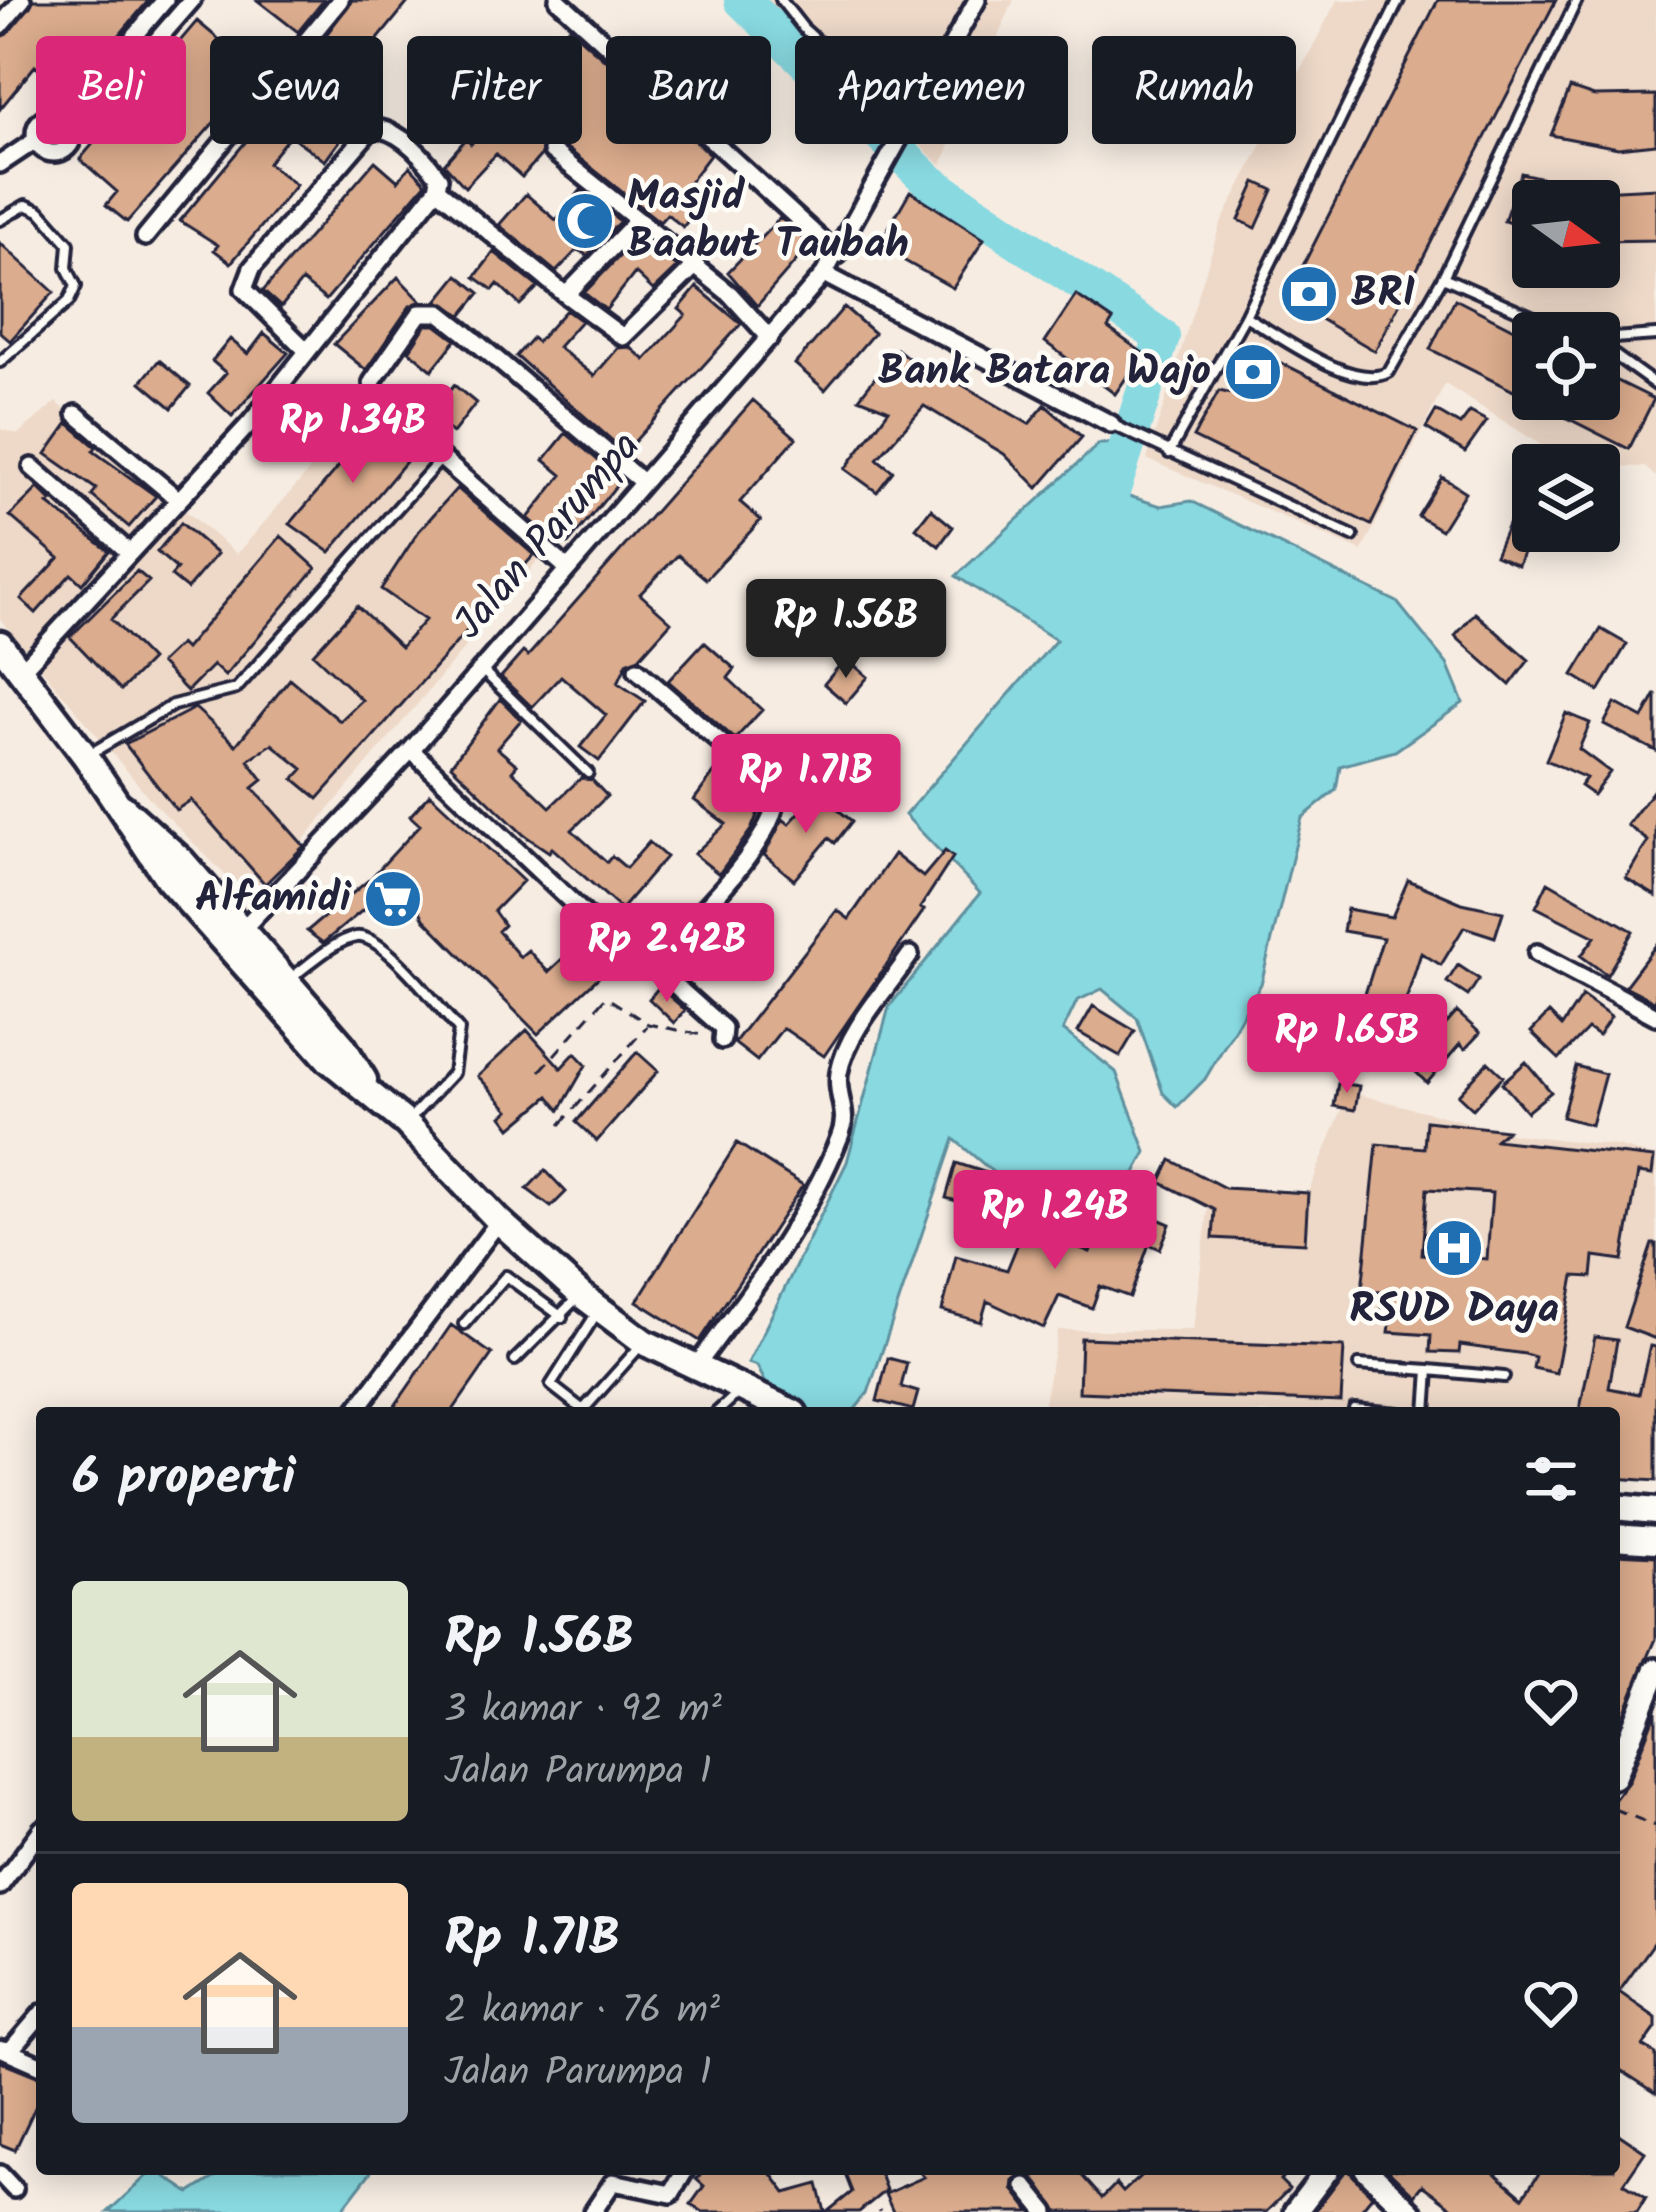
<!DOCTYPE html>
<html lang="id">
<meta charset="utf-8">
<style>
body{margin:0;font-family:Kalam,sans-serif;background:#20242c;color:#f1f3f6;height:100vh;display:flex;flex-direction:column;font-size:45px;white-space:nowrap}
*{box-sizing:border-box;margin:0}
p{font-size:39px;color:#9ea1a6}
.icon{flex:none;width:66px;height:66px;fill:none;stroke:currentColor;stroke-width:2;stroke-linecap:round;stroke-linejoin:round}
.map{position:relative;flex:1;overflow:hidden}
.details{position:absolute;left:36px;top:1407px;width:1584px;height:768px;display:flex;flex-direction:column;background:#171b24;border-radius:12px;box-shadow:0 6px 30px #0003}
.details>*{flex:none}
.banner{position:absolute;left:36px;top:36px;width:1584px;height:108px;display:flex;gap:24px}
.needle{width:78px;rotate:105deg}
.controls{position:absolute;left:1512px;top:180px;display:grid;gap:24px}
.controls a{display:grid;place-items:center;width:108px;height:108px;border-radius:12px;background:#171b24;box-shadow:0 6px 30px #0003;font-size:60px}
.price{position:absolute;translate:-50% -102px;padding:0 27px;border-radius:12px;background:#db2777;color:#fff;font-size:39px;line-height:78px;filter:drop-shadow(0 3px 6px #0008)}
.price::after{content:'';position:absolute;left:50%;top:72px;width:36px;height:27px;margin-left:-18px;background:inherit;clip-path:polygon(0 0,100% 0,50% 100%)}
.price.on{background:#222;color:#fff}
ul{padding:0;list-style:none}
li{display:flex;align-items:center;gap:36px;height:300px;padding:0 36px}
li+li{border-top:3px solid #363941}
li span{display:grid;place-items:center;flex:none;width:336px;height:240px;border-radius:12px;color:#555}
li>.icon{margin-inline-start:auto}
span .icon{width:144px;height:144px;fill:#fffc;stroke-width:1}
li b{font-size:51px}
h2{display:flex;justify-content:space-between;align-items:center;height:144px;padding:0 36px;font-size:51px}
.pill{padding:0 42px;border-radius:12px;background:#171b24;box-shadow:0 6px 30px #0003;font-size:42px;line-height:108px}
.pill.on{background:#db2777;color:#fff}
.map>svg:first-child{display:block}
.built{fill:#eed9c8;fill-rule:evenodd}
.water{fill:#88d9e0;stroke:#5f909e;stroke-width:3}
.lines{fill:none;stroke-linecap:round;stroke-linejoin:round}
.river{stroke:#88d9e0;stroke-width:36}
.building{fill:#dbac8d;stroke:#22223b;stroke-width:3;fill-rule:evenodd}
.service-casing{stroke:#22223b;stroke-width:16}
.minor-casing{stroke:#22223b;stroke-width:24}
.secondary-casing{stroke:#22223b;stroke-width:30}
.trunk-casing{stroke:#22223b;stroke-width:33}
.path{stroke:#22223b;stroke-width:3;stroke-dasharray:12 9;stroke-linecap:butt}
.service{stroke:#fdfcf7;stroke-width:8}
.minor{stroke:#fdfcf7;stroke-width:15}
.secondary{stroke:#fdfcf7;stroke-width:21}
.trunk{stroke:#fdfcf7;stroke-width:24}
.labels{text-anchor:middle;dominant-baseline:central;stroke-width:9;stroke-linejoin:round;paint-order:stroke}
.poi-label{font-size:42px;font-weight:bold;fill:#22223b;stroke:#fdfcf7;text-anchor:start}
.street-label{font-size:42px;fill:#22223b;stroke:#fdfcf7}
</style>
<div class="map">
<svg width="1656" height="2212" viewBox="0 0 1656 2212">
<rect width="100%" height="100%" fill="#f6ece2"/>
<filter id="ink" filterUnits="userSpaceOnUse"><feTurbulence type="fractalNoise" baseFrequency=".00833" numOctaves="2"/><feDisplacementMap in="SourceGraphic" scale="24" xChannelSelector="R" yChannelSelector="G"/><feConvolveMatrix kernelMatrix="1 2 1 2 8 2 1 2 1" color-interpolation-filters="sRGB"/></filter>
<g filter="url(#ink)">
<!-- built -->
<path class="built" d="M765,0H1014L941,165Z
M1337,0H1656V477L1645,467L1610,466L1599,474V465H1573L1445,384L1362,551L1147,459L1220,225ZM1533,201H1599V267H1533ZM1533,333H1599V399H1533Z
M375,394L545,552L295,850L245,895L152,801L0,619V429L18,434L56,402L237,554Z
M1349,1092L1513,1134L1617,1146L1656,1157V1475L1614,1413H1042L1058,1330H1193L1210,1194L1308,1193Z"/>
<!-- water -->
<path class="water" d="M1126,443L1119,493L1161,506L1191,501L1397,602L1447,664L1463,703L1395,751L1340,766L1336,790L1302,818L1261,984L1205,1079L1177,1107L1163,1093L1137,1018L1102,989L1077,1001L1063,1030L1116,1072L1146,1152L1127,1188L1090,1206L1074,1224L1035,1208L954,1139L868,1393L852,1413H781L757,1366L748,1363L847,1162L889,1007L980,893L905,815L1056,640L956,576L1099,444Z
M154,2169L190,2193L228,2169H373L340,2212H108Z"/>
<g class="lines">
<!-- river -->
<path class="river" d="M742,0L930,182L1162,337L1112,492"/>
</g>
<!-- building -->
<path class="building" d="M34,0H149L69,95L35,66L0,109V38Z
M257,0H324L298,32Z
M352,0H410L326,103L353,123L325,161L290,135L268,163L296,185L231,263L214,250L218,245L180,221L315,58L311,55Z
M1438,0H1556L1375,351L1286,299Z
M197,21L234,52L241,43L266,63L127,222L106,205L117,192L80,159Z
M569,28L628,80L677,135L683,130L710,155L685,188L703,202L683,227L667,214L660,222L555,139L543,143L541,155L522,177L496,154L465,187L444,164L466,139L471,144Z
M1570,88L1594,96L1656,95V144L1618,148L1551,135Z
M375,161L398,181L410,166L426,183L326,300L302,281L281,307L263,291Z
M1521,173L1599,191L1656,188V240L1599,241V201H1533V229L1504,221Z
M1256,182L1273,190L1256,228L1239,220Z
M581,190L620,221L587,256L578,249L556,272L499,225L526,194L556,220Z
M910,191L984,239L953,288L878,246Z
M780,218L810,245L757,306L728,272Z
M639,236L677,267L653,290L635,273L606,310L584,293Z
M0,243L54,292L10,341L0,332Z
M494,252L538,287L520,305L498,284L493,290L475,277Z
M458,275L480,293L462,315L437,301Z
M398,277L421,301L410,306L366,370L334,344Z
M697,287L741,324L625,452L516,356L532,338L537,342L566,310L581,321L558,347L594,376L618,348L630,347L645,360L686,315L679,309Z
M1076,295L1113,320L1108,328L1143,353L1115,394L1045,342Z
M1455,299L1533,339V399H1599V372L1654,399L1629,449L1430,349Z
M844,307L874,333L825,390L795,364Z
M426,325H436L456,340L432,370L409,351Z
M264,333L288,353L232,416L208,393L226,373L212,361L230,339L248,354Z
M897,349L922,369L925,363L1029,424L1045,405L1082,437L1038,488L1004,454L924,406L877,459L893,471L877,492L845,469L889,410L859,398Z
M1254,349L1417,431L1371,525L1193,437L1219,391L1232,394Z
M159,360L190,386L172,408L141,382Z
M454,385L476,403L453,433L430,416Z
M753,400L796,438L740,502L761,520L706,579L678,555L640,594L671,622L639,658L627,663L618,683L645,701L599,761L580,747L606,715L561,676L532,707L501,677L523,652L528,656Z
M1436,411L1460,425L1470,412L1487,421L1465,452L1426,428Z
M379,419L415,451L330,552L290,524Z
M68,423L96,447L93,451L156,496L129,527L92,496L96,489L46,454Z
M566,433L621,480L568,544L555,533L551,538L528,518L562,475L544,460Z
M1442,477L1465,492L1441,530L1418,516Z
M38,488L51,501L48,504L109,551L82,584L71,574L36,613L21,599L59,558L10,516Z
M457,488L534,555L318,799L294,779L303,769L272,744L248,760L263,780L253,788L304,846L265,884L191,800L176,810L125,744L195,708L236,745L290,679L340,721L362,700L313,654L357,606L401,647L425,620L381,589L419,531Z
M931,509L953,527L939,546L916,528Z
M1511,518L1533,527L1518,565L1495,555Z
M181,523L217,554L187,589L171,576L177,569L157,552Z
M281,536L316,568L225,676L213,665L187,691L160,663L180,644L185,649Z
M137,571L149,581L111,619L151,660L121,690L70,637Z
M1475,613L1529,660L1510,685L1455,636Z
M1601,629L1627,644L1599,691L1573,675Z
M704,642L735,669L728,678L762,710L735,739L668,681Z
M846,658L868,677L846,703L824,684Z
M1656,694V751L1604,724L1615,703L1643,718Z
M500,699L521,720L497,748L517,765L512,771L550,807L581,778L592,780L607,796L572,830L607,862L612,856L626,868L649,842L666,857L621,909L552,848L549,852L524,835L451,765Z
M1566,713L1590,723L1579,749L1610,772L1593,795L1580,786L1586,778L1546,760Z
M849,758L876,781L864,794L838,771Z
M716,770L762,803L751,830L719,874L694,854L726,824L694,800Z
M1656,787V896L1626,878L1648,841L1627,825Z
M817,793L852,821L835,843L829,838L794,880L764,855L783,819L789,824Z
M430,794L523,881L494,911L504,925L498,931L520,957L528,950L548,972L589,934L617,960L538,1034L424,919L417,905L396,895L379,913L369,905L323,943L307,931L370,879L420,825L410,816Z
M945,851L953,857L920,908L924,910L824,1056L783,1028L757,1061L734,1043L837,910L849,919L894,854L923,877Z
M1408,880L1462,903L1503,912L1495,937L1464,927L1441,965L1421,953L1403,1010L1364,997L1383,938L1343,931L1347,909L1392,917Z
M1548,882L1633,931L1607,975L1581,956L1595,937L1536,907Z
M1656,945V1002L1625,986Z
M1458,965L1479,979L1468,996L1447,982Z
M659,987L685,1010L674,1023L649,999Z
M1582,996L1611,1017L1598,1036L1588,1029L1559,1059L1531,1032L1549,1013L1562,1026Z
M1093,1006L1135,1031L1120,1056L1078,1032Z
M1457,1012L1480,1033L1465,1049L1460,1044L1427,1083L1386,1042L1415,1015L1435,1037Z
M527,1030L561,1068L575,1053L586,1065L560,1110L549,1096L511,1128L502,1116L509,1110L478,1076Z
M637,1052L658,1071L597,1141L576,1122Z
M1488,1062L1503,1076L1473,1109L1458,1095Z
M1526,1062L1551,1092L1527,1112L1502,1083Z
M1576,1066L1605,1074L1591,1125L1562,1117Z
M1338,1083L1359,1086L1355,1110L1334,1106Z
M1426,1121L1507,1130L1495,1140L1654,1158L1652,1175L1638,1173L1623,1260L1594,1256L1592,1277L1574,1276L1556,1373L1533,1368L1535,1357L1525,1354L1460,1345L1459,1353L1430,1352L1431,1335L1389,1332L1391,1317H1382L1380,1292L1362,1291L1377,1144L1424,1148ZM1427,1189L1492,1193L1487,1259L1422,1254Z
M737,1143L803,1185L700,1341L637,1301Z
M1171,1160L1225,1188L1308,1193L1305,1243L1213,1238L1215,1210L1160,1182Z
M956,1163L990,1174L980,1208L946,1198Z
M545,1170L566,1192L551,1207L527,1189Z
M1134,1209L1170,1224L1160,1249L1149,1244L1130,1297L1100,1286L1092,1308L1059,1296L1044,1328L987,1301L981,1322L942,1311L956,1256L1007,1270L1025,1226L1090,1252L1102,1221L1125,1231Z
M1652,1244H1656V1339L1624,1327Z
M451,1325L492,1354L451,1413H390Z
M1595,1337L1617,1340L1609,1388L1639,1394L1650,1346L1656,1347V1481L1614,1478V1413H1579Z
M1081,1338L1344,1347L1341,1402L1079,1392Z
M888,1358L907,1363L901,1387L918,1392L913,1410L877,1401Z
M1614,1554L1656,1556V1639L1614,1736Z
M1656,1711V1940L1619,1992L1656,2018V2028L1643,2046L1656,2054V2093L1614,2066V1800L1628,1782Z
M0,2061L42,2078V2093L15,2150L0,2144Z
M1614,2131L1645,2152L1624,2183L1646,2197L1637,2212H1458L1422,2185L1414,2195L1387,2169H1490L1523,2197L1542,2169H1614Z
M706,2169H768L786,2193L818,2184L825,2212H703L691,2204L704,2186L696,2179Z
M843,2169H878L886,2190L859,2212H827L852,2192Z
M917,2169H1076L1102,2198L1116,2184L1123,2192L1148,2169H1290L1280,2180L1289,2189L1266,2212H1058L1034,2178L1024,2174L1014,2181L1013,2189L1031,2212H893L885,2194L924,2177Z
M1347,2169L1372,2196L1359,2212H1314Z"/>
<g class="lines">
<defs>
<path id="service" d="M781,0L803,28L909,124
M0,220L26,205L40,211L69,244L67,268L76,286L69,301L0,362
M1443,277L1570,333
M1245,316C1279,335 1353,392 1389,372L1443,277L1577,0
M1599,339L1656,335
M1599,344L1656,385
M1111,424L1353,536
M1169,453L1245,316L1399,0
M482,670L588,773
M88,755L173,705L236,689L440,460
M292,977C309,965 335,940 356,937C383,933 440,1009 459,1030L453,1073L409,1120
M598,1311L551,1385L583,1410L643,1343
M464,1324L506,1276L562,1317
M515,1360L579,1296
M1359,1365L1429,1370
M1354,1409L1398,1413
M716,1413L740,1391
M1426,1413L1429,1370L1504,1377"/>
<path id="minor" d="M558,0L838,255
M0,26L22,0
M35 134a19 19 0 1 1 38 0a19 19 0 1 1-38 0Z
M65,119L165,0
M72,138L192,0
M552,151L730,294L770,338
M0,164L36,140
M145,237L340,0
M824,274L1111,424
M566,295L623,337L695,266
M307,351L244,289L252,268L372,128C399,128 424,157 439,178L437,189
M76,414L179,500
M32,467L130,553
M567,568L374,399L372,382L420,313H440L463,331L641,481
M21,671L251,422L437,189L566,295L638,220
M411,750L614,942L637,960L648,961C683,934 777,840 776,796L770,785L637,670
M240,932L411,750L824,274L977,0
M1537,953L1656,1016
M648,961L723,1028L722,1040
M694,1369C749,1295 806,1223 840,1136C850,1112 835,1096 839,1073C846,1032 887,989 910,955
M354,1413L499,1221
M0,1886L42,1829
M3,2049L42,2066
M9,2052L42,2013
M0,2174L14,2189
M1025,2186L1046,2212
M593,2212L613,2182L671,2194L686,2169"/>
<path id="secondary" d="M1614,1777L1656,1670
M1366,2169L1410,2212
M1295,2212L1328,2169"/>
<path id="trunk" d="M0,644L86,757L168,879L329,1060L406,1123L499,1221L580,1294L644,1342L794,1413
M122,807L182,861L343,1046L364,1080
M1614,1507L1656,1511
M1614,1537L1656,1540"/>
</defs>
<!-- service casing -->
<use href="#service" class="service-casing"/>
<!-- minor casing -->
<use href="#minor" class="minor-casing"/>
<!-- secondary casing -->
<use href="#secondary" class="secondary-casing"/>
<!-- trunk casing -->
<use href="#trunk" class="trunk-casing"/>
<!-- path -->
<path class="path" d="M540,1071L606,997L648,1024L702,1035
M560,1125L647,1026
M1614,1809L1656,1826
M879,2210L880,2212"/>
<!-- service -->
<use href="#service" class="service"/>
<!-- minor -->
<use href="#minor" class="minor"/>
<!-- secondary -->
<use href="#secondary" class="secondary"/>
<!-- trunk -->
<use href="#trunk" class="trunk"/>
</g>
</g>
<!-- icons -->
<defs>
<symbol id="mosque-disc" viewBox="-11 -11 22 22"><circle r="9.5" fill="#1f6fb2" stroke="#fdfcf7"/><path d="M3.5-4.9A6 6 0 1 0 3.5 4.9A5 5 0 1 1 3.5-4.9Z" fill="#fff"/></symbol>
<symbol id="bank-disc" viewBox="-11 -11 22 22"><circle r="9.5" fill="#1f6fb2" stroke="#fdfcf7"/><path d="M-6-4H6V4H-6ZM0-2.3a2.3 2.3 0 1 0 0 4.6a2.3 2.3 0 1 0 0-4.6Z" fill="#fff"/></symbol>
<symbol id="supermarket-disc" viewBox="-11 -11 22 22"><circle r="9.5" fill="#1f6fb2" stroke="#fdfcf7"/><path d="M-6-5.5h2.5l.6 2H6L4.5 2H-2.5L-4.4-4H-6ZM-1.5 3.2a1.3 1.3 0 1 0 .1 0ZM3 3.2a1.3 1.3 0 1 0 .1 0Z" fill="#fff"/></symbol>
<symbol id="hospital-disc" viewBox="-11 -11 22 22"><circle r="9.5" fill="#1f6fb2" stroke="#fdfcf7"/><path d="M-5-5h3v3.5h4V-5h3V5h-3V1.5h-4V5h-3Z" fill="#fff"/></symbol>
</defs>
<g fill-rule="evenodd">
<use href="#mosque-disc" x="552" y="188" width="66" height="66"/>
<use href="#bank-disc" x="1276" y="261" width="66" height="66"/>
<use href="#bank-disc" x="1220" y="339" width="66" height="66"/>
<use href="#supermarket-disc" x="360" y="866" width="66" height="66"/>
<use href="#hospital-disc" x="1421" y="1215" width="66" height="66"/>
</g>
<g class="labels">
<!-- poi labels -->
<g class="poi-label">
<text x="627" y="197">Masjid<tspan x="627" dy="48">Baabut Taubah</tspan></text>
<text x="1351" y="294">BRI</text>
<text x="1211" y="372" text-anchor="end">Bank Batara Wajo</text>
<text x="351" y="899" text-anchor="end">Alfamidi</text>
<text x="1454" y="1310" text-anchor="middle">RSUD Daya</text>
</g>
<!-- street labels -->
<g class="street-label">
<text transform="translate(548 536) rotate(-49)">Jalan Parumpa</text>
</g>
</g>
</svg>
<div class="controls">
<a><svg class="needle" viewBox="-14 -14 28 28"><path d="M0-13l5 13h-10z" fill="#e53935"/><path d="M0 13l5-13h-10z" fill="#9ea1a6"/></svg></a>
<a><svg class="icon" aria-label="locate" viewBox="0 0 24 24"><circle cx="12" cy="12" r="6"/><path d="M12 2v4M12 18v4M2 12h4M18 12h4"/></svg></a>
<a><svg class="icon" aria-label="layers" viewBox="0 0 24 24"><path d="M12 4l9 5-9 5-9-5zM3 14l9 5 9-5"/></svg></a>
</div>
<b class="price" style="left:353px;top:486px">Rp 1.34B</b>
<b class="price on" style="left:846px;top:681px">Rp 1.56B</b>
<b class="price" style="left:806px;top:836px">Rp 1.71B</b>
<b class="price" style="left:667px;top:1005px">Rp 2.42B</b>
<b class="price" style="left:1347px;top:1096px">Rp 1.65B</b>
<b class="price" style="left:1055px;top:1272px">Rp 1.24B</b>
<div class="banner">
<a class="pill on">Beli</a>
<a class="pill">Sewa</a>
<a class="pill">Filter</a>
<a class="pill">Baru</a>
<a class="pill">Apartemen</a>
<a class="pill">Rumah</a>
</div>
<section class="details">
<h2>6 properti<svg class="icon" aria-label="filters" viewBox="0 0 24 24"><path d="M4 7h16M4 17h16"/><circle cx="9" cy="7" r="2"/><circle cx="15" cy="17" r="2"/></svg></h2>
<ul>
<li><span style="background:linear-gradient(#dfe7d0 65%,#c2b280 0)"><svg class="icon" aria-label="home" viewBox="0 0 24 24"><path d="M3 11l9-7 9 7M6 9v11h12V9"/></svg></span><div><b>Rp 1.56B</b><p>3 kamar · 92 m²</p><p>Jalan Parumpa 1</p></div><svg class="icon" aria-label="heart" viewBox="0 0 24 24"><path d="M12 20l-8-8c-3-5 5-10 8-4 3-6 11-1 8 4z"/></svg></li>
<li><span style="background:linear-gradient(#ffd9b3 60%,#9aa5b1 0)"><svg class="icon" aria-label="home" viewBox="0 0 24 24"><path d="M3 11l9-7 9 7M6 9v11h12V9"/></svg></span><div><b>Rp 1.71B</b><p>2 kamar · 76 m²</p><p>Jalan Parumpa 1</p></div><svg class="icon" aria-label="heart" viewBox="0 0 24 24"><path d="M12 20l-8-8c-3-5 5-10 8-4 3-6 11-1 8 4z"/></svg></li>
</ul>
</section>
</div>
